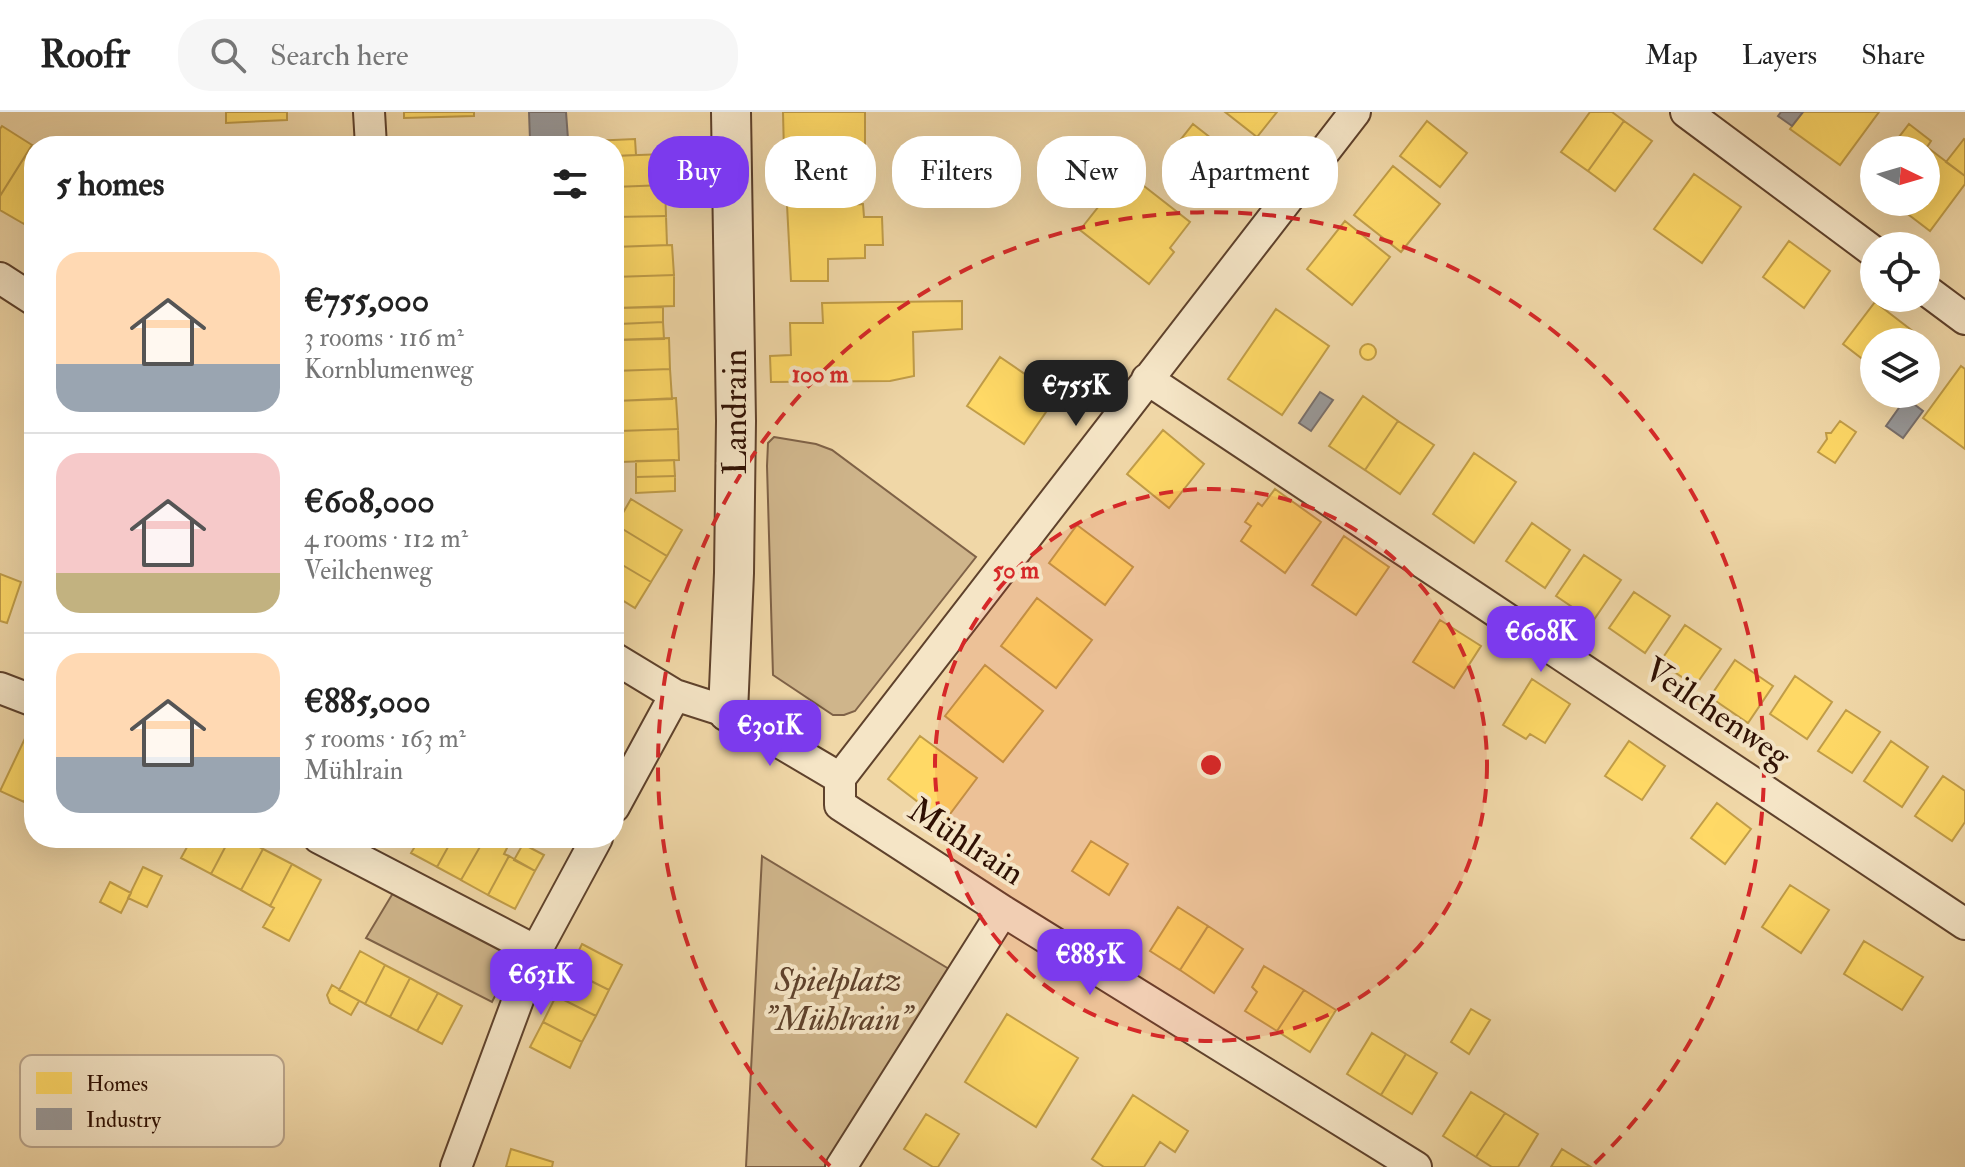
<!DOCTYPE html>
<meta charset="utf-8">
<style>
body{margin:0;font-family:"IM FELL Double Pica",serif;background:#f6f6f6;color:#222;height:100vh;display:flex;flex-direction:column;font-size:30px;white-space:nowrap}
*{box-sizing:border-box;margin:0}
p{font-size:26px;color:#767676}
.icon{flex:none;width:44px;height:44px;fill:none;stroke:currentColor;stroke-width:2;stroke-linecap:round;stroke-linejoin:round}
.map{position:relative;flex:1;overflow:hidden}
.sheet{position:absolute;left:24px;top:24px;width:600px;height:712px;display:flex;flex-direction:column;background:#fff;border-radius:32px;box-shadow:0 8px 32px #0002}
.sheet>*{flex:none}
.guide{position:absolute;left:648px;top:24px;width:760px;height:72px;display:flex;gap:16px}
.needle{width:52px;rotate:95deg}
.fabs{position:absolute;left:1860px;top:24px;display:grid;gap:16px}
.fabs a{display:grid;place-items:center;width:80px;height:80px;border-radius:50%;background:#fff;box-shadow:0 8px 32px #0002;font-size:40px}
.price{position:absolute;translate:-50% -68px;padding:0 18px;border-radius:16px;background:#7c3aed;color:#fff;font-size:26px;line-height:52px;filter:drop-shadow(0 2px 4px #0008)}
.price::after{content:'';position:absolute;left:50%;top:48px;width:24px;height:18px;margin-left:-12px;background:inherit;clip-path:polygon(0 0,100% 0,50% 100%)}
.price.on{background:#222;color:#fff}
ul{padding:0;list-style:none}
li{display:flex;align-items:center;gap:24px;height:200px;padding:0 32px}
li+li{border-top:2px solid #e0e0e0}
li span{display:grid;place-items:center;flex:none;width:224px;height:160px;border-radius:24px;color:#555}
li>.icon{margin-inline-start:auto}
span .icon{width:96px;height:96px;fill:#fffc;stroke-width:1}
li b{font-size:34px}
h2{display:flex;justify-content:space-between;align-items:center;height:96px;padding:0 32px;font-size:34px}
.pill{padding:0 28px;border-radius:32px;background:#fff;box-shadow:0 8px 32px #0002;font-size:28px;line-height:72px}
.pill.on{background:#7c3aed;color:#fff}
header{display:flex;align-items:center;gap:48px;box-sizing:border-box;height:112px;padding:0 40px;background:#fff;border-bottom:2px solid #e0e0e0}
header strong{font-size:38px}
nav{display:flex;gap:44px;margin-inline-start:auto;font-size:28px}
.search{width:560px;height:72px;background:#f6f6f6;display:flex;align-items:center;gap:20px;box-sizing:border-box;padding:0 28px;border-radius:32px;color:#767676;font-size:30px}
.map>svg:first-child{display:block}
.green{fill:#cfb58b;stroke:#7f6247;stroke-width:2}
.homes{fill:#ffd966;stroke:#c19d48;stroke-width:2}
.industry{fill:#999;stroke:#79706c;stroke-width:2}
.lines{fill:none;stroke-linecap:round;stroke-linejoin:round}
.minor-casing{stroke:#5f422c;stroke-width:34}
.tertiary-casing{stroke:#5f422c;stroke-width:42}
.minor{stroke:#f5e5c6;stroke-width:30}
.tertiary{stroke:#f5e5c6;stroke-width:38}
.ring{fill:none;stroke:#d62828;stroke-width:4;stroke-dasharray:14 10}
.labels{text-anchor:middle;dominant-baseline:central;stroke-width:8;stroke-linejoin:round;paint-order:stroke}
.street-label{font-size:34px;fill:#2f1003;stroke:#f5e5c6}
.park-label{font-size:34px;font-style:italic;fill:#5f422c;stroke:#f5e5c6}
.key{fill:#f5e5c6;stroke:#baa58c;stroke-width:2}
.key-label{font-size:22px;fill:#2f1003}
.centre{fill:#d62828;stroke:#f5e5c6;stroke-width:4}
.ring-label{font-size:24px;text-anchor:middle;font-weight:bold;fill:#d62828;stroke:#f5e5c6;stroke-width:8;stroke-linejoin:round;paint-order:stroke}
</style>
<header>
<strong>Roofr</strong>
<div class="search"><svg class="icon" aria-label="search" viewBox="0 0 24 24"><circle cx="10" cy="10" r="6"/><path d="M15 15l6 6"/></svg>Search here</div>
<nav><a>Map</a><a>Layers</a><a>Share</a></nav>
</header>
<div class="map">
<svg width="1965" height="1055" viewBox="0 0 1965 1055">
<rect width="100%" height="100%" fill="#f0d7a7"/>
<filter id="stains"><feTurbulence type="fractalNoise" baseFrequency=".0025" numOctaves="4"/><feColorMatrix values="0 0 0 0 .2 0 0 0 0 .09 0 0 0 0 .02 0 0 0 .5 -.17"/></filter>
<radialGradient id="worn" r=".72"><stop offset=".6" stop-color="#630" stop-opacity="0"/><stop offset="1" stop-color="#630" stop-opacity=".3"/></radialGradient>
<!-- green -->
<path class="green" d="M774,325L816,332L832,338L976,445L855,599L844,603H833L773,563L767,354L768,331Z
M762,744L954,860L827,1055H746Z
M396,776L516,843L492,890L366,826Z"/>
<!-- homes -->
<path class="homes" d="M226,0H287V8L226,11Z
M404,0H474V4L404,6Z
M783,0H865V40L784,41Z
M1225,0H1277L1257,25Z
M1590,0H1612L1624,9L1588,59L1561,40Z
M1803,0H1879L1840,53L1790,17Z
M1427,9L1467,41L1440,75L1400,44Z
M1624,9L1652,29L1615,79L1588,59Z
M1193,12L1239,48L1212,82L1166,46Z
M1909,12L1931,29L1927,35L1924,38H1889Z
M2,14L32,33L0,84V17Z
M635,27L636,43L614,44V34H591V29Z
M1964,27L1965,28V64L1946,50Z
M32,33L34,34V96L24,112L0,98V84Z
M1927,35L1965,64V72L1930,119L1892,90H1926V38H1924Z
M664,42L665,73L614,75V44Z
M1393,54L1440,92L1401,140L1354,103Z
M1126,60L1190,110L1170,136L1174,140L1149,172L1080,118Z
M1694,62L1741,95L1702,151L1654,117Z
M665,73L666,104L614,105V75Z
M863,92L864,105H882L883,133H865V146L828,147V169H791L787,93Z
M666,104L667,133L614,135V105Z
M1345,109L1390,145L1352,193L1307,157Z
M1789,129L1830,159L1804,196L1763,165Z
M672,133L674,163L614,165V135Z
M674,163V194L615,196L614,165Z
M962,189V217L913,220L914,264L890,269L771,270L770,244L791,243L790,211H823L822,191Z
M1875,190L1919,224L1914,230H1874V256L1843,232Z
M663,195V210L619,212V196Z
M1276,197L1329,234L1282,303L1228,267Z
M663,210L664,227L620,228L619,212Z
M669,226L670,257L614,259V228Z
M1360 240a8 8 0 1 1 16 0a8 8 0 1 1-16 0Z
M1000,245L1057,284L1024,332L967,294Z
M1961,254L1965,257V337L1923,306Z
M670,257L672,287L614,289V259Z
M1363,284L1398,309L1365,358L1329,334Z
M676,286L678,317L619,319L618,289Z
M1398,309L1434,333L1400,382L1365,358Z
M1840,309L1856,320L1835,351L1818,340L1827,327L1826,321H1831Z
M678,317L679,348L620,350L619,319Z
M1163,318L1204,352L1169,396L1127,362Z
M1474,341L1516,370L1474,431L1433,402Z
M674,348L675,364L636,365V349Z
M675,364V379L636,381V365Z
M1275,377L1321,410L1285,461L1241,429L1251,414L1245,410L1258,391L1262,394Z
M631,387L682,418L667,444L616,413Z
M1532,411L1570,438L1545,476L1506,449Z
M616,413L667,444L651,470L614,448Z
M1077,413L1133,455L1105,493L1049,451Z
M1344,424L1389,455L1356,503L1312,473Z
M1584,443L1621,468L1593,509L1556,484Z
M614,448L651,470L635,496L614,483Z
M0,462L21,470L7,511L0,509Z
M1634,480L1670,504L1645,541L1609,516Z
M1037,486L1092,528L1056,576L1001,534Z
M1440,508L1481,534L1454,576L1413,550Z
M1685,513L1721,537L1695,574L1660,550Z
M1735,548L1773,574L1748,611L1710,585Z
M985,553L1043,599L1003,650L945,604Z
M1795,564L1832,590L1807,627L1770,602Z
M1532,567L1570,592L1545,631L1530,622L1526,627L1503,613Z
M1846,598L1880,620L1852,661L1818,639Z
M29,618L34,621V673L32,672L24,690L0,679Z
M920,624L977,666L944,710L888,667Z
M1629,629L1665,654L1642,688L1605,664Z
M1891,629L1928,655L1902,695L1864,669Z
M1943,664L1965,679V710L1952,729L1915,704Z
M1717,691L1751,717L1725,752L1691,726Z
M192,726H230L211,762L181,746Z
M230,726H243L263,737L241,778L211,762Z
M420,726H453L437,755L411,741Z
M453,726H485L461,768L437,755Z
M485,726H512L504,742L509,744L488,783L461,768Z
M1091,729L1128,752L1109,783L1072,759Z
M523,732L544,743L535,759L514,748Z
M263,737L292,752L270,794L241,778Z
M509,744L535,759L515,797L488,783Z
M292,752L321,768L289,829L263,815L274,796L270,794Z
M143,755L162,764L147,795L128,786Z
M110,770L131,781L121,801L100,790Z
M1790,773L1829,798L1801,841L1762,815Z
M1178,795L1208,814L1180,858L1150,839Z
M1208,814L1243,837L1214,881L1180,858Z
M1864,829L1923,865L1902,898L1844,862Z
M582,832L622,853L609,878L569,858Z
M360,839L385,853L365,892L339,878Z
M385,853L410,866L390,905L365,892Z
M1264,854L1304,878L1277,919L1245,899L1257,880L1252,875Z
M569,858L609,878L596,904L556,884Z
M410,866L438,881L417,919L390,905Z
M332,873L359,889L351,903L330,891L327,883Z
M1304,878L1336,898L1310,940L1277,919Z
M438,881L462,894L442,932L417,919Z
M556,884L596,904L582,930L543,910Z
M1471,897L1490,908L1469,942L1451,930Z
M1007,902L1078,946L1036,1015L965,970Z
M543,910L582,930L570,956L530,935Z
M1372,921L1406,942L1381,983L1347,962Z
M1406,942L1437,961L1412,1002L1381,983Z
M1471,980L1505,1001L1476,1045L1443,1024Z
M1133,983L1188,1019L1175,1040L1160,1030L1144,1055H1104L1092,1047Z
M1505,1001L1538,1022L1518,1055H1492L1476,1045Z
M926,1002L959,1022L938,1055H933L904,1037Z
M511,1037L553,1050L552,1055H506Z
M1562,1037L1591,1055H1551Z"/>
<!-- industry -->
<path class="industry" d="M529,0H566L568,27L530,28Z
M1781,0H1803L1792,14L1778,4Z
M1320,280L1333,288L1311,319L1299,311Z
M1906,286L1923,299L1903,326L1886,314Z"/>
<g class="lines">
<defs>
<path id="minor" d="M369,0L371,34
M1686,0L1874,140
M0,166L34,188
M1926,178L1965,207
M1147,267L1965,812
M614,546L675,583L728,600L840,666
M0,576L34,589
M840,666L1355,0
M840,666V693L1003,799L1416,1055
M614,695L675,583
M319,726L536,839
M456,1055L536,839L597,726
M841,1055L1003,799"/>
<path id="tertiary" d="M728,600L734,461L736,309L731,0"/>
</defs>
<!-- minor casing -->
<use href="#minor" class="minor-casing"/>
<!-- tertiary casing -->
<use href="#tertiary" class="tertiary-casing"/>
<!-- minor -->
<use href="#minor" class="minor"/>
<!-- tertiary -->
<use href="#tertiary" class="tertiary"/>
</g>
<!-- distance rings -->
<circle cx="1211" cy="653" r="276" fill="#d62828" fill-opacity=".12"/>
<g class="ring">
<circle cx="1211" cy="653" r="276"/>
<path d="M830 1054A553 553 0 1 1 1592 1054"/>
</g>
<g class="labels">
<!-- street labels -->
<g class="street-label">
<text transform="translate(735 300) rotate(-90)">Landrain</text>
<text transform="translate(1717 601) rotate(34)">Veilchenweg</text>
<text transform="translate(966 730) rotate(33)">Mühlrain</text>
</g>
<!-- park labels -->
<g class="park-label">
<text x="838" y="868">Spielplatz<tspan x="838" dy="39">"Mühlrain"</tspan></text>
</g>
</g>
<!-- legend -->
<rect x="20" y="943" width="264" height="92" rx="12" class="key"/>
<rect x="36" y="960" width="36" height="22" fill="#ffd966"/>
<rect x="36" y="996" width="36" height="22" fill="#999"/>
<g class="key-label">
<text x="86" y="979">Homes</text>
<text x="86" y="1015">Industry</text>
</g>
<circle cx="1211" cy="653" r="12" class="centre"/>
<g class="ring-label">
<text x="820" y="270">100 m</text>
<text x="1016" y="466">50 m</text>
</g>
<rect width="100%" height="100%" filter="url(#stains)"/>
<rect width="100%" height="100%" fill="url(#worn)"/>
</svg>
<div class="fabs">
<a><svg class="needle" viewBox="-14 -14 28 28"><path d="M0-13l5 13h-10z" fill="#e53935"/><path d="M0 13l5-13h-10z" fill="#767676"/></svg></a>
<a><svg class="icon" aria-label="locate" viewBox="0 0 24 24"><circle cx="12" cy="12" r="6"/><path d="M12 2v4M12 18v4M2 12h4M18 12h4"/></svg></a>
<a><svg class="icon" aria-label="layers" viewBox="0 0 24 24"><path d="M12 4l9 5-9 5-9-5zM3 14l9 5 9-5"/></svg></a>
</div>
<b class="price on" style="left:1076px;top:316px">€755K</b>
<b class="price" style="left:1541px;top:562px">€608K</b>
<b class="price" style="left:770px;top:656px">€301K</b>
<b class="price" style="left:1090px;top:885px">€885K</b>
<b class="price" style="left:541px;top:905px">€631K</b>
<div class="guide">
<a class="pill on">Buy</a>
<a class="pill">Rent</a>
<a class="pill">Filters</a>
<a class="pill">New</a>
<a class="pill">Apartment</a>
</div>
<section class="sheet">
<h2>5 homes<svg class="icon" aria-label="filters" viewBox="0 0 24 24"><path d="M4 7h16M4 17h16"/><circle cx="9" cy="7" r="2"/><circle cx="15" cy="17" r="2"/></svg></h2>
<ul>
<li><span style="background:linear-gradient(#ffd9b3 70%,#9aa5b1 0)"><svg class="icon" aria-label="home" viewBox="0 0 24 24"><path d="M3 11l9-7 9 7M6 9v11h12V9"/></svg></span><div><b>€755,000</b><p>3 rooms · 116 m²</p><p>Kornblumenweg</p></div></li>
<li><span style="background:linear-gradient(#f6c9c9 75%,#c2b280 0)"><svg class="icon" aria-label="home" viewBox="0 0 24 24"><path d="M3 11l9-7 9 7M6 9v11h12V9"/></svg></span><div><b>€608,000</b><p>4 rooms · 112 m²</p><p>Veilchenweg</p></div></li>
<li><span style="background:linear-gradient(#ffd9b3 65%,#9aa5b1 0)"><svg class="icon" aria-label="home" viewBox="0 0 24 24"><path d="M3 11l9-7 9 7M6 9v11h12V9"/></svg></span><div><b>€885,000</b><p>5 rooms · 163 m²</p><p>Mühlrain</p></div></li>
</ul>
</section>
</div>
